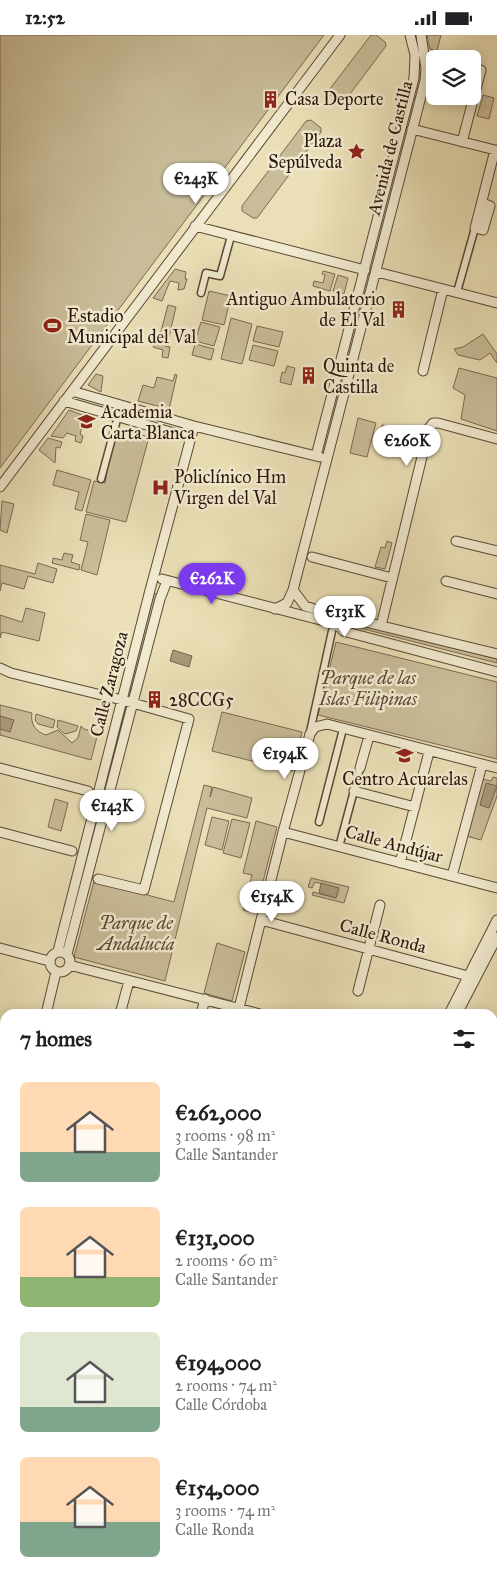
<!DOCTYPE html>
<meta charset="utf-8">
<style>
body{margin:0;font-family:"IM FELL Great Primer",serif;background:#f6f6f6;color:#202124;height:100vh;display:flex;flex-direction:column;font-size:19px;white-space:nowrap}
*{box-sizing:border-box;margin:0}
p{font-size:16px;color:#757577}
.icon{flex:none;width:28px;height:28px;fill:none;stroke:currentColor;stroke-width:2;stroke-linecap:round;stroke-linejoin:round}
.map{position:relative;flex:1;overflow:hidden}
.sheet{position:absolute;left:0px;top:974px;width:498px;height:571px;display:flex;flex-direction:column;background:#fff;border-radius:15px 15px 0 0;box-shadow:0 2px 12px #0003}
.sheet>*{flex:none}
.tools{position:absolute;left:426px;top:15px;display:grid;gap:10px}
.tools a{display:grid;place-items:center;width:55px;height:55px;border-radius:8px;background:#fff;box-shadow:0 2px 12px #0003;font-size:25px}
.price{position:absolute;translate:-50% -42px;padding:0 11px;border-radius:18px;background:#fff;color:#222;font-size:16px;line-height:32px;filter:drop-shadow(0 1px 2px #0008)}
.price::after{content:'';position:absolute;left:50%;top:30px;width:15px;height:11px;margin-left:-8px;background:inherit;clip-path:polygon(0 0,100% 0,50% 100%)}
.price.selected{background:#7c3aed;color:#fff}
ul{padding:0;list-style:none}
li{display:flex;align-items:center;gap:15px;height:125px;padding:0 20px}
li span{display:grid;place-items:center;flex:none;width:140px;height:100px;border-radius:8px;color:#555}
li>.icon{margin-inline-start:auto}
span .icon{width:60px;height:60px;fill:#fffc;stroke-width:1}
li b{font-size:21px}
h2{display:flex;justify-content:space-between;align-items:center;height:60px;padding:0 20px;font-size:21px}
.status{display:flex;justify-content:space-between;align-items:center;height:35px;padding:0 25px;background:#fff;direction:ltr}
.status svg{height:14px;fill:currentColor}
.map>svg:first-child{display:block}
.green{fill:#c9bd99;stroke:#7a6952}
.water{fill:#a99a7c;stroke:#76654e}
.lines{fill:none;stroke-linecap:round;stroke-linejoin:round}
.stream{stroke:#76654e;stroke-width:2}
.pedestrian-casing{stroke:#5a4835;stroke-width:9}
.minor-casing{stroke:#5a4835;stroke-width:11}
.tertiary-casing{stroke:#5a4835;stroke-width:12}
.pedestrian{stroke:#f1ead0;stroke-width:6}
.minor{stroke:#f1ead0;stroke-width:9}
.tertiary{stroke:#f1ead0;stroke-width:10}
.labels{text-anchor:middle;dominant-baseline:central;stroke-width:5;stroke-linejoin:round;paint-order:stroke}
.poi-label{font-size:18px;fill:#2a150a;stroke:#f1ead0;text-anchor:start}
.street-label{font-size:18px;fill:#2a150a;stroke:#f1ead0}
.park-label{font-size:18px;font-style:italic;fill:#5a4735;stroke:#f1ead0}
</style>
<div class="status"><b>12:52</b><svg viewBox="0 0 49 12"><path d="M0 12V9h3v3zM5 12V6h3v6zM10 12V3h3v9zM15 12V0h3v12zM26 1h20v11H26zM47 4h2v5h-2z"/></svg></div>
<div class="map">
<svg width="497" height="1544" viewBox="0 0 497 1544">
<rect width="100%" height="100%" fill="#eadfb6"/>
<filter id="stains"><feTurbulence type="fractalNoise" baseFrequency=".004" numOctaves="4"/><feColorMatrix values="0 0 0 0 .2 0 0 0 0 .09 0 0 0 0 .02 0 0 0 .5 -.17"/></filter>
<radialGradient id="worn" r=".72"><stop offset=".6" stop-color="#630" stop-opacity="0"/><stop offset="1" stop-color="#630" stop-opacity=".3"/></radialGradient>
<!-- green -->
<path class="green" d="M0,0H324L0,433Z
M371,0H376L385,7L386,11L344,67H340L330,60L329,55Z
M427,0H441L437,16L430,14Z
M483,60L494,63L489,84L477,81Z
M311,85L321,93V97L257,183H253L242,176V171L306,86Z
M175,234L186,237L185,244H187L184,254L178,255L179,248L170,246L162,266L153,263Z
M323,236L335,239L330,256L313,251L314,246L323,248L325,240L322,239Z
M338,240L348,243L344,259L333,256Z
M209,256L231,261L224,290L202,285Z
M168,270L176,272L169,302L160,300Z
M231,283L252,289L242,329L221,324Z
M201,287L220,292L214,311L195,306Z
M257,291L283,297L279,312L253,306Z
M483,299L497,319V328L490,318L480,325L458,320L454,314L463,312Z
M160,303L166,304L165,311L170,312L168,323L162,322L163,315L153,312Z
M195,309L214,314L211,325L192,320Z
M253,310L278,316L274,331L249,325Z
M287,331L295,333L291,350L280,347L282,337L285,338Z
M459,333L497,343V396L461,384L465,360L453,353Z
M96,339L103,341L101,357L88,350Z
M175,339L177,340L169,374L138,366L143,350L154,353L157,342L173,346Z
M69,375L85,381L80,399L83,401L81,408L75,406L76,401L67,398L63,403L51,401Z
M358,383L376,388L367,422L350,418Z
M382,390L416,398L411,416L377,407Z
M115,393L149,402L126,487L86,477L94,446L105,448Z
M48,403L62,407L60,413L56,412L55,428L39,415Z
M57,435L91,445L82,476L75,474L79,457L53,450Z
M2,466L14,469L7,498L0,495Z
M86,479L110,485L97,540L81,535L88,507L80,505Z
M387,506L392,508L385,534L375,532L381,512L385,513Z
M64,518L73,520L71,527L80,530L79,535L52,528L53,523L62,525Z
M38,528L57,534L53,548L28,541L24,554L2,548L0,556V530L35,539Z
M153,558L157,559L133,656L128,655Z
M26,573L45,578L39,606L2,597L0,603V580L22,587Z
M353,586L497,624V628L352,591Z
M336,607L497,647V724L318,680Z
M0,670L32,678C30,689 36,697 46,700L58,695L72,708L78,703L81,691L84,694L98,698L91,725L0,700Z
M124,673L128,674L88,829L84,828Z
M222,677L302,697L292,736L212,716Z
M36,679L55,685L53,693L38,689L35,685Z
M58,685L78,691L76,696L65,699L57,692Z
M493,742L497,743V761L481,805L466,801L482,744L491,746Z
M204,750L212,752L210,762L213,752L252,763L247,783L207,773L165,946L74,922L94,846L174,867Z
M55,764L68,768L61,796L48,792Z
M212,782L229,786L222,815L205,810Z
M232,784L250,788L241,823L223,818Z
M256,786L277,792L255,878L243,875L252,840L243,838Z
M311,843L349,852L344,868L312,860L313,857L336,863L338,853L315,847L312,853L308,852Z
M217,908L245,917L232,966L204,958Z
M0,1403L5,1408V1500L0,1496Z
M51,1540H127L131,1544H55Z"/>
<!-- water -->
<path class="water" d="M173,615L192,621L189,632L170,626Z
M0,681L14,685L10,697L0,694Z
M486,748L497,751L489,773L480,770Z
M321,848L339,853L336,863L319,858Z"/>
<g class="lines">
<!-- stream -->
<path class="stream" d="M0,1466L5,1470
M86,1540L90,1544"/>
<defs>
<path id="pedestrian" d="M457,257L475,193
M201,258L206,238L220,241L231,201
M101,444L118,381
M310,697L332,596
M319,787L343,694
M339,812L360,733"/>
<path id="minor" d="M412,94L495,115L475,193L483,195L490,171L482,168
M462,107L481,35H472
M195,191L365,235
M377,237L497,268
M423,336L443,254
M72,356L194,391L320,422
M64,366L191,403
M316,421L414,43L415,20L410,0
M0,452L340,0
M456,506L497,516
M312,522L392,543
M162,544L332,588
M446,546L497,559
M293,555L305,571L342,583L344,588L339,592L332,588L336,581
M275,574L287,568L293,555L425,46L426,33L421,0
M344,585L353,584L497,619
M341,591L343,596L497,637
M381,591L429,393L433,388H438L497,404
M0,633L11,638L122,665L189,684L144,855L98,844
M0,733L88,756
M360,733L369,701
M354,756L415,772
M0,797L72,816
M283,797L497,853
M400,828L429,717
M452,841L482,730
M261,885L468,941
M0,913L49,926
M58,916L149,559L194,391
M50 927a10 10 0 1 1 20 0a10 10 0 1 1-20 0Z
M67,919L160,564L167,546
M69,930L260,979
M358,956L380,870
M239,973L283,797L310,699L315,692L327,689L497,733
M46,979L56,937
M120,979L129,946
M201,979L205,964
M449,979L497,885
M457,979L497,902
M492,1041L497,1042
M0,1099L5,1100
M0,1161L5,1141
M0,1276L5,1277
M492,1318L497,1319
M0,1325L5,1331
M0,1373L5,1368
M417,1540L444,1544"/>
<path id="tertiary" d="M344,1544V1540"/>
</defs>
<!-- pedestrian casing -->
<use href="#pedestrian" class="pedestrian-casing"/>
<!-- minor casing -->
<use href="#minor" class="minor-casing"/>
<!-- tertiary casing -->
<use href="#tertiary" class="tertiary-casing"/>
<!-- pedestrian -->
<use href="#pedestrian" class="pedestrian"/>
<!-- minor -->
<use href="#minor" class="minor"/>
<!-- tertiary -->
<use href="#tertiary" class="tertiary"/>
</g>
<!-- icons -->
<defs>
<symbol id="building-bare" viewBox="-9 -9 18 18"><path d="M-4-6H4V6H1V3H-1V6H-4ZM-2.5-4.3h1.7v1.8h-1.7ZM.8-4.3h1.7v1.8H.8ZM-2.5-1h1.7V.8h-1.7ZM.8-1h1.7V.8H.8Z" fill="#8f2418" stroke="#f1ead0" stroke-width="2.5" paint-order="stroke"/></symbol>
<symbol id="sight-bare" viewBox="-9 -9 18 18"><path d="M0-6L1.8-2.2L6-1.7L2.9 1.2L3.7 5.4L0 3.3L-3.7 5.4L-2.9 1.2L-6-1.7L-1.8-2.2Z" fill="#8f2418" stroke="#f1ead0" stroke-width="2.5" paint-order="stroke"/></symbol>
<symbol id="stadium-bare" viewBox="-9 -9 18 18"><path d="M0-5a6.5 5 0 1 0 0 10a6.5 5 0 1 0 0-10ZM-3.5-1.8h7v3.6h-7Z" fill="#8f2418" stroke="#f1ead0" stroke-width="2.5" paint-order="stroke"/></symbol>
<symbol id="school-bare" viewBox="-9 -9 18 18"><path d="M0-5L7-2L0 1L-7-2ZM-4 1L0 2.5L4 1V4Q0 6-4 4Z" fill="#8f2418" stroke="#f1ead0" stroke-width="2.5" paint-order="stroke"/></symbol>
<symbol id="hospital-bare" viewBox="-9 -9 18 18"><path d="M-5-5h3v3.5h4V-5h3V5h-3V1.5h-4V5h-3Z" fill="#8f2418" stroke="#f1ead0" stroke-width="2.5" paint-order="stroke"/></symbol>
</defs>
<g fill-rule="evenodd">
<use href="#building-bare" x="258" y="52" width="25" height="25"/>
<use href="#sight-bare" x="344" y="104" width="25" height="25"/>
<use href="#building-bare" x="386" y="262" width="25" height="25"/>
<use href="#stadium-bare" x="40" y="278" width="25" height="25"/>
<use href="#building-bare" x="296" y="328" width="25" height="25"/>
<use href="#school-bare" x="74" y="374" width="25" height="25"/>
<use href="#hospital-bare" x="148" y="440" width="25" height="25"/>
<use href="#building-bare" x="142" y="652" width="25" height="25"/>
<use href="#school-bare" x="392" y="708" width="25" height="25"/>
</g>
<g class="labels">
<!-- poi labels -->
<g class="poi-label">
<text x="285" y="64">Casa Deporte</text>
<text x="342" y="106" text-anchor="end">Plaza<tspan x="342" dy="21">Sepúlveda</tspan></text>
<text x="385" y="264" text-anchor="end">Antiguo Ambulatorio<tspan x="385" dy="21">de El Val</tspan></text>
<text x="67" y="281">Estadio<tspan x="67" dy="21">Municipal del Val</tspan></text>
<text x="323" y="331">Quinta de<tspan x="323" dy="21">Castilla</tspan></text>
<text x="101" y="377">Academia<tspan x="101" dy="21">Carta Blanca</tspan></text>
<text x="174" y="442">Policlínico Hm<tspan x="174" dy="21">Virgen del Val</tspan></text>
<text x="169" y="665">28CCG5</text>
<text x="405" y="744" text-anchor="middle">Centro Acuarelas</text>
</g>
<!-- street labels -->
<g class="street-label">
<text transform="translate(390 113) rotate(-76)">Avenida de Castilla</text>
<text transform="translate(109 649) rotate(-76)">Calle Zaragoza</text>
<text transform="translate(394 809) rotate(15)">Calle Andújar</text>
<text transform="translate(383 901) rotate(15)">Calle Ronda</text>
</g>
<!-- park labels -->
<g class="park-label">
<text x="368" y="643">Parque de las<tspan x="368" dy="21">Islas Filipinas</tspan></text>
<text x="136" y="888">Parque de<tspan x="136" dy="21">Andalucía</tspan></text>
</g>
</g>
<rect width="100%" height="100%" filter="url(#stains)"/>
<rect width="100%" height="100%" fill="url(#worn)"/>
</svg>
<div class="tools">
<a><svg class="icon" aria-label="layers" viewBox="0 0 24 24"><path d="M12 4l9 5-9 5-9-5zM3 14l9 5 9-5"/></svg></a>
</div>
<b class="price" style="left:196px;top:170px">€243K</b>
<b class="price" style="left:407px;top:432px">€260K</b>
<b class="price selected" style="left:212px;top:570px">€262K</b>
<b class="price" style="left:345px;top:603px">€131K</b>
<b class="price" style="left:285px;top:745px">€194K</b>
<b class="price" style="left:112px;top:797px">€143K</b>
<b class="price" style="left:272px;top:888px">€154K</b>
<section class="sheet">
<h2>7 homes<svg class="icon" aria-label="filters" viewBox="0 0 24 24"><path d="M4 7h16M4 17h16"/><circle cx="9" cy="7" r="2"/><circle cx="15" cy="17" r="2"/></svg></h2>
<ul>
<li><span style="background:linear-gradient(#ffd9b3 70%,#7fa58c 0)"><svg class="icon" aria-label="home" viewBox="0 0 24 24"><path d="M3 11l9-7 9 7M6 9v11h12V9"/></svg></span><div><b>€262,000</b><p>3 rooms · 98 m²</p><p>Calle Santander</p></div></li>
<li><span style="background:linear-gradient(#ffd9b3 70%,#8fb573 0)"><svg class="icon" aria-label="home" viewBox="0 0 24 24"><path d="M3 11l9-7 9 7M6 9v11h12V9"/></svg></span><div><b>€131,000</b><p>2 rooms · 60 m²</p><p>Calle Santander</p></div></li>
<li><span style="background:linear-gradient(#dfe7d0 75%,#7fa58c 0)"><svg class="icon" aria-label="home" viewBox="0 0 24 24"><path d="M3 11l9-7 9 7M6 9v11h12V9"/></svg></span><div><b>€194,000</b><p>2 rooms · 74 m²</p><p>Calle Córdoba</p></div></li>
<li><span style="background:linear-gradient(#ffd9b3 65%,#7fa58c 0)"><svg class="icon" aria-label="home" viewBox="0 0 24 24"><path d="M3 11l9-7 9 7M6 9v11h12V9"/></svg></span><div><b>€154,000</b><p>3 rooms · 74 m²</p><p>Calle Ronda</p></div></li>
</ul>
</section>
</div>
